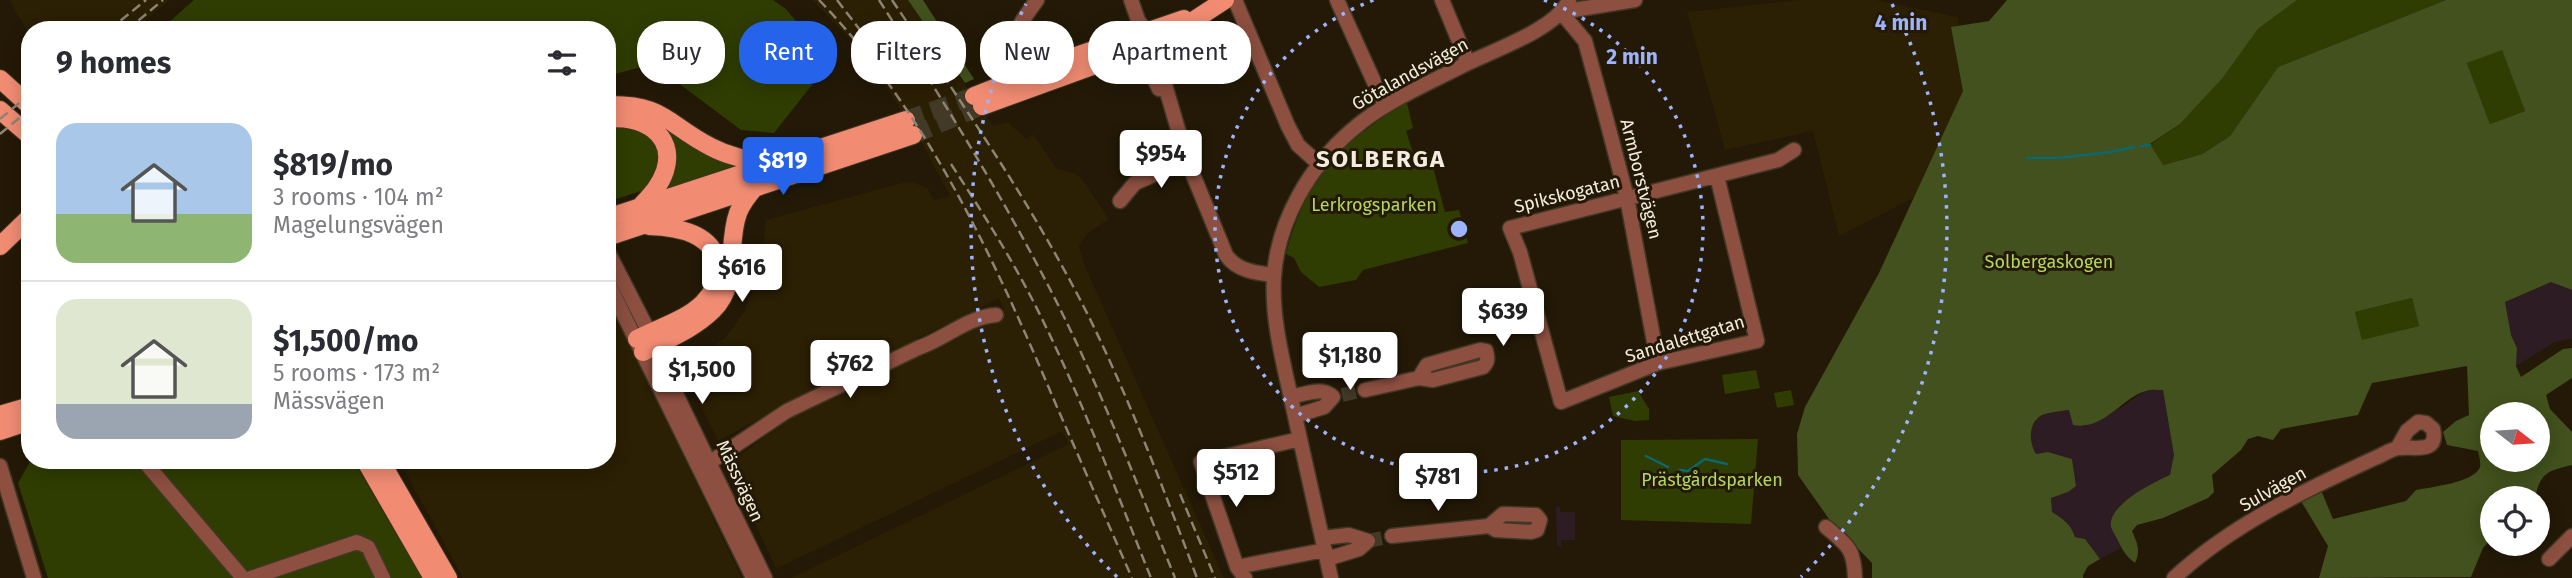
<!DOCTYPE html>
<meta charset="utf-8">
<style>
body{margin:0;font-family:"Fira Sans",sans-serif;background:#f7f7f7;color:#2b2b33;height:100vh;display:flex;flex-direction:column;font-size:26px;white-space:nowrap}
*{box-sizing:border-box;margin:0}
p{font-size:23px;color:#7c7c81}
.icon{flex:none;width:38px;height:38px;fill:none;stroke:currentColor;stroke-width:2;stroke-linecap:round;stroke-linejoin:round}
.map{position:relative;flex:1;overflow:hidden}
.side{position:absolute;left:21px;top:21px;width:595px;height:448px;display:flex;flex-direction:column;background:#fff;border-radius:28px;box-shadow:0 4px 18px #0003}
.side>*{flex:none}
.banner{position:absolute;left:637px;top:21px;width:665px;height:63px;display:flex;gap:14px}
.needle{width:46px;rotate:107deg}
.buttons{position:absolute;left:2480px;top:402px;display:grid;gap:14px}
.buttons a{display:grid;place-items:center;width:70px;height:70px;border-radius:50%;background:#fff;box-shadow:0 4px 18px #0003;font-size:35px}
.price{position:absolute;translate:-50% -60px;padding:0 16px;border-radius:7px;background:#fff;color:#222;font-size:23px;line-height:46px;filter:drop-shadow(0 2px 4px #0008)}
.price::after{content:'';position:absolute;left:50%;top:42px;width:21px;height:16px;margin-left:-10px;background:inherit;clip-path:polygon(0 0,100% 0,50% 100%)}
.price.selected{background:#2563eb;color:#fff}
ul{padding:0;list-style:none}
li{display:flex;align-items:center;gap:21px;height:175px;padding:0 35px}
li+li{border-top:2px solid #e1e1e2}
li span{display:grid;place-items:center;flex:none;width:196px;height:140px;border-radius:21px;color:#555}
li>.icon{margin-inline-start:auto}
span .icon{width:84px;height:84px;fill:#fffc;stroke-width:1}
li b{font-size:30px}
h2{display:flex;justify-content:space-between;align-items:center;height:84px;padding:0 35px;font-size:30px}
.chip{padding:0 24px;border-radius:28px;background:#fff;box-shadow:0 4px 18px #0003;font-size:24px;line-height:63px}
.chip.selected{background:#2563eb;color:#fff}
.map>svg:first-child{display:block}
.built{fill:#2b1f04}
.education{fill:#2d1c24}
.green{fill:#2f3d02}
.forest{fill:#42511d;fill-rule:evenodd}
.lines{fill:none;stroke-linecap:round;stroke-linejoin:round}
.stream{stroke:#0b686e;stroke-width:2.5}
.minor-tunnel{stroke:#423927;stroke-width:14;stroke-dasharray:14 7;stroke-linecap:butt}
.major-tunnel{stroke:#423927;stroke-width:18;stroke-dasharray:18 9;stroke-linecap:butt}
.minor-casing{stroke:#403725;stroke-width:17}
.major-casing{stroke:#403725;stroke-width:20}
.minor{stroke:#8c4f40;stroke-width:14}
.major{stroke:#f18c73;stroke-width:18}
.rail{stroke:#8c8474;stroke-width:2.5;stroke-dasharray:10 5;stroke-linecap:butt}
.ring{fill:none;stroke:#9db4fd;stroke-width:3.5;stroke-dasharray:3.5 7}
.labels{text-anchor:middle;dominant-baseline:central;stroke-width:6;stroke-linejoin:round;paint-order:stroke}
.street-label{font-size:18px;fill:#f3ede0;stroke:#231906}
.park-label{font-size:18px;fill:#b3d758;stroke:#231906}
.district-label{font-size:24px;font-weight:bold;letter-spacing:2px;fill:#f3ede0;stroke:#231906}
.centre{fill:#9db4fd;stroke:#231906;stroke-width:3.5}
.ring-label{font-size:21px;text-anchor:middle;font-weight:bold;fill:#9db4fd;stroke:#231906;stroke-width:6;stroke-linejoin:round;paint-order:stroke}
</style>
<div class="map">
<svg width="2572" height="578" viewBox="0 0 2572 578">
<rect width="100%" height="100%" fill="#231906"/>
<!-- built -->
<path class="built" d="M9,0H170L133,30H30V35Z
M812,0H908L993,126L1008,122L1026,139L1033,134L1056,168L1076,174L1082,179L1109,219L1088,233L1079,246L1084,264L1224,578H791L1069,444L1062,431L776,569L728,464L805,408L1004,310L999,298L800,397L718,441L681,367L726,337L744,312L760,269L766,220L902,183L912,182L927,188L934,200L950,196L919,138L892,96L849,38Z
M1799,0H1876L1958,17L1965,94L1923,193L1839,236L1813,131L1725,150L1687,12Z
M607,298L742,578H463L402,466L403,460H607Z"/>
<!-- education -->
<path class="education" d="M2551,282L2572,290V339L2555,342L2516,366L2517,348L2511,335L2505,302Z
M2163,389L2174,455L2173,465L2170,475L2147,486L2119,506L2111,527L2121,548L2100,559L2085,539L2075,537L2072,529L2066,521L2052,512L2051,498L2068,492L2076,486L2072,459L2048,452L2036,454L2030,444V432L2037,419L2045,414L2069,410L2084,427L2120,408L2145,391Z
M1556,507H1560V512H1575V540H1561V546H1557Z"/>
<!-- green -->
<path class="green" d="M194,0H773L786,9L830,62L774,133L741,130L653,64L607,76V30H160Z
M2297,0H2446L2278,67L2230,136L2202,154L2162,165L2150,145L2180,124L2222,79L2258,29Z
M2502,49L2525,111L2490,124L2467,63Z
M1407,103L1413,128L1406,131L1415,159L1430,156L1445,212L1459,210L1468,243L1363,270L1356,280L1319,287L1301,272L1294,258L1286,254C1304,182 1342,139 1407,103Z
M657,119L740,164L666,189Z
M633,125L655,142L661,160L653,181L644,190L607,202V127Z
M2412,298L2419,326L2362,341L2355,312Z
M1756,370L1760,388L1725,394L1722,375Z
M1791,390L1794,405L1777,408L1774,393Z
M1638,391L1649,409V420L1635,421L1613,416L1609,397Z
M1758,439L1751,524L1621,520V440Z
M31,460H353L422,578H48L18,483Z"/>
<!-- forest -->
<path class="forest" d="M908,0H923L974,79L965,83Z
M2007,0H2297L2258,29L2222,79L2180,124L2150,144L2163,165L2202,154L2230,136L2278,67L2446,0H2572V290L2551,282L2505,302L2511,335L2517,348L2516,366L2521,377L2563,349L2572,348V378L2546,395L2550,409L2572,432V465C2548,471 2540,472 2535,499H2492V538L2483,548L2471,577L2319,578L2328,546L2301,501L2321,490L2333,519L2406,501L2416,490C2430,487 2474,483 2480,467C2481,462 2479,456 2478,451L2447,445L2443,432L2456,421L2469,415L2467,366L2372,383L2358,415L2281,429L2273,440L2258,436L2248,439L2241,450L2212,475L2214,492L2208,498L2163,518L2137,525L2132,531C2137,542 2141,551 2135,563C2125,556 2121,547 2116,537C2114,533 2112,530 2111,527C2107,505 2154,482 2170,475L2174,455L2163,390C2158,390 2151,389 2146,391C2122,397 2104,431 2073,425L2069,410C2061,411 2052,412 2045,414C2028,420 2028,441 2036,454L2048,452L2072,459L2076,486L2068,492L2051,498L2052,512C2063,519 2071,524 2075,537L2085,539L2100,559L2088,566L2083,575V578H1872V563L1829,519L1798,475L1797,434L1805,407L1879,273L1963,91L1951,27L1989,21ZM2502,50L2525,111L2490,124L2467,63ZM2412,298L2419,326L2362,340L2355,312ZM2492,415H2538V460H2492Z"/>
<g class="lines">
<!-- stream -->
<path class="stream" d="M2141,146L2150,145
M2027,158H2057L2111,152L2134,147
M1646,456L1668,467
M1680,470L1688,471L1705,459L1727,464"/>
<!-- minor-tunnel -->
<path class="minor-tunnel" d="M1342,395L1365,390
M1368,541L1392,536"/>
<!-- major-tunnel -->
<path class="major-tunnel" d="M906,120L974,96
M913,135L982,106"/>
<defs>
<path id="minor" d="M1131,0L1138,20L1146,33L1158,61L1187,160L1226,255C1237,271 1256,273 1274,275
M1235,0L1288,126L1298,145L1319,164
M1337,0L1385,106
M1442,0L1468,63
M1561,12L1585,41L1605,114L1627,198L1658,363
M1561,12L1635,0
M1137,41L1159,89
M1025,75C1005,41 1016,29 1037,0
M1717,176L1757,341L1658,363L1561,402L1520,252L1510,228L1778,160L1794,150
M1120,201L1135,183L1187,160
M607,250L649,332L663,367L765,578
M607,281L753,578
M1365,390L1419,378L1433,380L1483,367C1488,362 1488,358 1486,351L1480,350L1427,365L1419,378
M1291,397C1305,394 1322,386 1333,397L1324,407L1295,416
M143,460L243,578
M0,466L34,578
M700,469L787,411L918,348C945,339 967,317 996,315
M1826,527C1848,546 1854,548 1855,578
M1392,536L1489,526L1496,530L1531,532L1537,530L1540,520L1536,515L1503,514L1489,526
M1322,538L1349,535L1368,541L1359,549L1327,559
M2549,559L2572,536
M1237,567L1325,550
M251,578L357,542L368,547L383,578
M1245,578L1237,567L1201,462L1300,439
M1331,578C1319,523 1306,467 1294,412C1285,368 1271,321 1274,276C1278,220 1310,166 1352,130C1384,102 1425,85 1462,66C1491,51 1556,30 1569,0
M2174,578C2231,525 2305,490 2375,458C2383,455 2392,448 2400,448C2413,446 2439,455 2433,429L2426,423L2418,422L2407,431L2398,447"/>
<path id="major" d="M0,79L30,106
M974,96L1073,57L1184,19
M607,105C665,104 666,124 711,147C730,157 749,160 769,164
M982,106L1117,57L1153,47L1225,0
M0,110L30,136
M607,119C639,114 677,133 665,171C660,186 650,196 640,207
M607,218L906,120
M607,237L913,135
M0,246L30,217
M637,339C658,328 686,320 703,303C712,294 718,283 718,270C717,233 678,227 649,226
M643,352C666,340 694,329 713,310C740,283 726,246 738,213C742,202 749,194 756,186
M0,415L30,406
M0,431L30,421
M365,460L433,578
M380,460L448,578"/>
</defs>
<!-- minor casing -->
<use href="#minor" class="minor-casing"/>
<!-- major casing -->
<use href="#major" class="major-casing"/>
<!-- minor -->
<use href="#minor" class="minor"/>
<!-- major -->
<use href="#major" class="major"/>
<!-- rail -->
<path class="rail" d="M819,0C929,114 996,263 1057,407C1082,464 1107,521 1132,578
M837,0L880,56
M879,0C939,94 999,190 1050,289C1098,382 1136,481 1175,578
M892,0C962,103 1034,207 1090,319C1131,403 1164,490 1197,578
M109,30L146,0
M127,30L163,0
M0,119L30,94
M0,134L30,109
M951,164C979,207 1007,251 1031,297C1078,388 1113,484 1151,578
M1180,494L1215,578"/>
</g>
<!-- distance rings -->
<g class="ring">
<path d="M1544 0A244 244 0 1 1 1374 0"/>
<path d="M1117 577A488 488 0 0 1 1026 4M1892 4A488 488 0 0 1 1801 577"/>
</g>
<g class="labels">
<!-- street labels -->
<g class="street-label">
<text transform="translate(1410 74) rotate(-29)">Götalandsvägen</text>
<text transform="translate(1641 179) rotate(76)">Armborstvägen</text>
<text transform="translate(1567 194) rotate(-14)">Spikskogatan</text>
<text transform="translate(1685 339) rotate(-17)">Sandalettgatan</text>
<text transform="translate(740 481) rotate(65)">Mässvägen</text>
<text transform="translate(2273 489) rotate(-29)">Sulvägen</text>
</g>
<!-- park labels -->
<g class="park-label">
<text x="1374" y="205">Lerkrogsparken</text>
<text x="2049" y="262">Solbergaskogen</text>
<text x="1712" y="480">Prästgårdsparken</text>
</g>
<!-- district labels -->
<g class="district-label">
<text x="1381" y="159">SOLBERGA</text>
</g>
</g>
<circle cx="1459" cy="229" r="10" class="centre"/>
<g class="ring-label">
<text x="1901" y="30">4 min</text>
<text x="1632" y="64">2 min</text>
</g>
</svg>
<div class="buttons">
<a><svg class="needle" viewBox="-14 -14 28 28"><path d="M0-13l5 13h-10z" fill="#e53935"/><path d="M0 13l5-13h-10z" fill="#7c7c81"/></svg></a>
<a><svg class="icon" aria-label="locate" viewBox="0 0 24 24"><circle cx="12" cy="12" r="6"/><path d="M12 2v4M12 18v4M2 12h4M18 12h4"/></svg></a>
</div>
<b class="price" style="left:1161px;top:190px">$954</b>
<b class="price selected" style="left:783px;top:197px">$819</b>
<b class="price" style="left:742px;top:304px">$616</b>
<b class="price" style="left:1503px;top:348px">$639</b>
<b class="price" style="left:1350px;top:392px">$1,180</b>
<b class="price" style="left:850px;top:400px">$762</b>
<b class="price" style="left:702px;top:406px">$1,500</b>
<b class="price" style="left:1236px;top:509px">$512</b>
<b class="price" style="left:1438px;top:513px">$781</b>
<div class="banner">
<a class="chip">Buy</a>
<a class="chip selected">Rent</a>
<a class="chip">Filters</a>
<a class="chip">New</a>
<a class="chip">Apartment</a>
</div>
<section class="side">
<h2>9 homes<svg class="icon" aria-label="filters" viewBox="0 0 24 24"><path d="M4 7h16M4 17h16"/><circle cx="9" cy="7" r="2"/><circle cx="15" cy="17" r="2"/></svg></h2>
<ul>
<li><span style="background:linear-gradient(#a9c7e8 65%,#8fb573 0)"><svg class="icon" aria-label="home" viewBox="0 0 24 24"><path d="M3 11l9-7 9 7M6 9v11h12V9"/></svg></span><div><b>$819/mo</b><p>3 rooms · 104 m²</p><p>Magelungsvägen</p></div></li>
<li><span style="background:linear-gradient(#dfe7d0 75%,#9aa5b1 0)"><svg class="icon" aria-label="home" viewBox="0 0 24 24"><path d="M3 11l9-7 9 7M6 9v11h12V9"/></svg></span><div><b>$1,500/mo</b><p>5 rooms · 173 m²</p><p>Mässvägen</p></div></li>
</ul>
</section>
</div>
